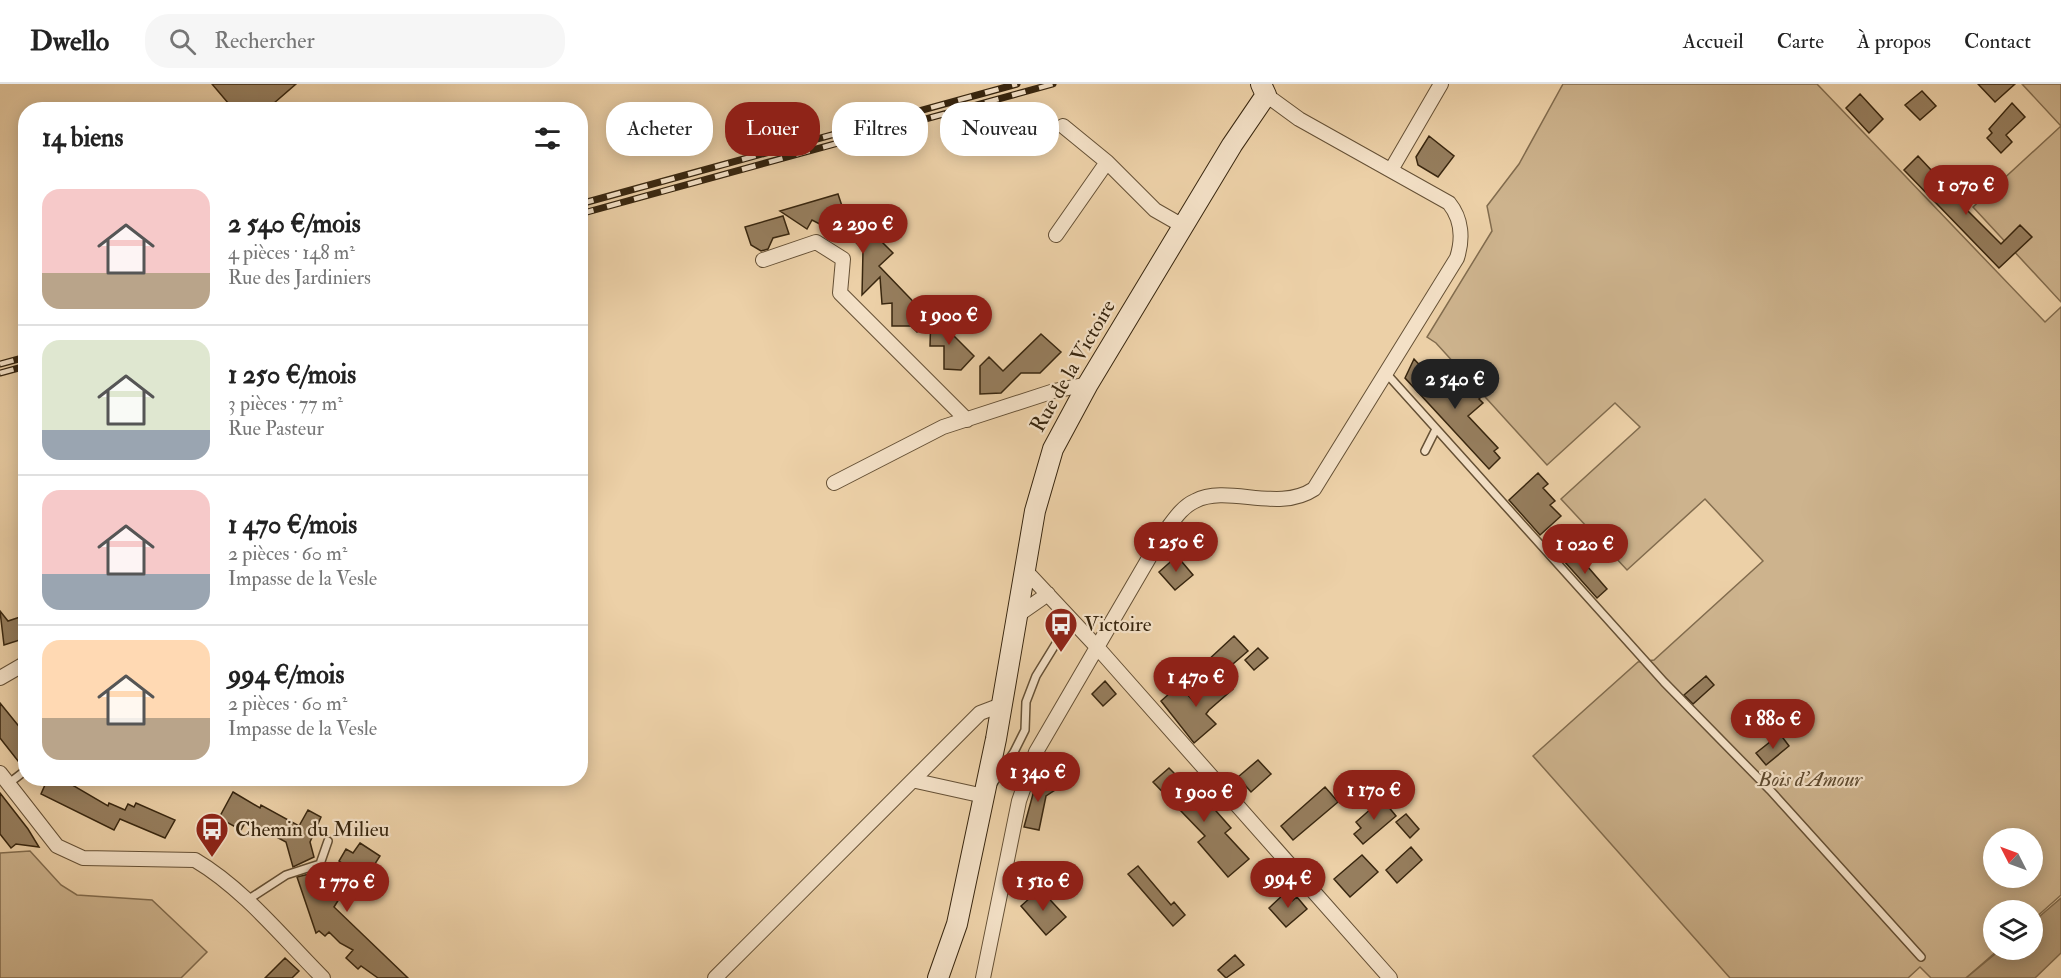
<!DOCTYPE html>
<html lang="fr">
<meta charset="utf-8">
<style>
body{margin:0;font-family:"IM FELL Double Pica",serif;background:#f6f6f6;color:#222;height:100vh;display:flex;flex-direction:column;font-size:22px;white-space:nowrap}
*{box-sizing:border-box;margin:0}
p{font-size:20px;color:#767676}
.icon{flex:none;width:33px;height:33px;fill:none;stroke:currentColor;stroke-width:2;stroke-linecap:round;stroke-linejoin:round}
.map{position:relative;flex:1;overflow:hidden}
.drawer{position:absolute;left:18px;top:18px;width:570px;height:684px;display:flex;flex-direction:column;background:#fff;border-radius:24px;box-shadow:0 3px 15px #0003}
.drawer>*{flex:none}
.guide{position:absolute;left:606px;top:18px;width:570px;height:54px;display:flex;gap:12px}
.needle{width:39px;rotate:312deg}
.fabs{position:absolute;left:1983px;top:744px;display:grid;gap:12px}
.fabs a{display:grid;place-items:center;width:60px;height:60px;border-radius:50%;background:#fff;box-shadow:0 3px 15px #0003;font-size:30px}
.price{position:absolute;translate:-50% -51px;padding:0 14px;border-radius:21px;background:#8f2418;color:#fff;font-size:20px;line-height:39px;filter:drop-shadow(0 2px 3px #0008)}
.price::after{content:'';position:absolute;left:50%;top:36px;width:18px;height:14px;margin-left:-9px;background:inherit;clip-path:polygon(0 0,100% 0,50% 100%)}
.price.selected{background:#222;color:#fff}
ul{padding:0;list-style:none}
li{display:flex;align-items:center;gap:18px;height:150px;padding:0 24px}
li+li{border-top:2px solid #e0e0e0}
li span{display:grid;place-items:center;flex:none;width:168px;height:120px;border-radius:18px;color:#555}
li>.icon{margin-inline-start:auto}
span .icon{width:72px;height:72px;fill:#fffc;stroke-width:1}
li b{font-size:26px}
h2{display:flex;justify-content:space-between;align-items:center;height:72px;padding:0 24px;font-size:26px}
.tag{padding:0 21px;border-radius:24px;background:#fff;box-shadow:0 3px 15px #0003;font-size:21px;line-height:54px}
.tag.selected{background:#8f2418;color:#fff}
header{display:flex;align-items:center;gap:36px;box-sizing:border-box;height:84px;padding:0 30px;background:#fff;border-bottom:2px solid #e0e0e0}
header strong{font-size:28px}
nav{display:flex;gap:33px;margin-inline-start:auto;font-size:21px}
.search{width:420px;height:54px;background:#f6f6f6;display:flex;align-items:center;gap:15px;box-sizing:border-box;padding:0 21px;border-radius:24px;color:#767676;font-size:22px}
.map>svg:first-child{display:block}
.green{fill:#cdb38d;stroke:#826c4e;stroke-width:1.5;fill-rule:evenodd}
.water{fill:#af9673;stroke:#7f694b;stroke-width:1.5}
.building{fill:#967e5e;stroke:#38260f;stroke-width:1.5}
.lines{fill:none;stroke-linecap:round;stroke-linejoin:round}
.lane-casing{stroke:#655035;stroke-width:10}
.street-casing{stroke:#655035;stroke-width:16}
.secondary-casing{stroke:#38260f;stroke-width:22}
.lane{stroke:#f3e0c6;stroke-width:7}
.street{stroke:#f3e0c6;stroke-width:14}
.secondary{stroke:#f3e0c6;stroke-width:20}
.rail-casing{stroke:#38260f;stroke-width:7}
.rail{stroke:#f3e0c6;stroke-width:4.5;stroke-dasharray:14;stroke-linecap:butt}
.labels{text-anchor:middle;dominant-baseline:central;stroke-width:4.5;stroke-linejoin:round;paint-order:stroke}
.street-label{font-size:21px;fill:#38260f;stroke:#f3e0c6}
.poi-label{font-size:21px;fill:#38260f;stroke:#f3e0c6;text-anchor:start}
.park-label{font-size:21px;font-style:italic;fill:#5d492e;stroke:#f3e0c6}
</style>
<header>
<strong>Dwello</strong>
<div class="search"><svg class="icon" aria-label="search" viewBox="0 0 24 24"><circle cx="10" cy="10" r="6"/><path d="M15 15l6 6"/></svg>Rechercher</div>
<nav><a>Accueil</a><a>Carte</a><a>À propos</a><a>Contact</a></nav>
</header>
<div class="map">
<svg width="2061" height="894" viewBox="0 0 2061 894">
<rect width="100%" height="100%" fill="#ecd0a7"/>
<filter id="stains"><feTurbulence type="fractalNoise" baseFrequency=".00333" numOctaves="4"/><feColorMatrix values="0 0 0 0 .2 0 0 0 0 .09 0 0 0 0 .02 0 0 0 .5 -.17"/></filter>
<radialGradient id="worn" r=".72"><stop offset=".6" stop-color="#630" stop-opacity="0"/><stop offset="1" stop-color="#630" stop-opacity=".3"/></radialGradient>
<!-- green -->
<path class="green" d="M1563,0H1817L2045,238L2061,223V811L2033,836L2032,826H1994V866H1998L1966,894H1931L1920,883L1908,894H1730L1533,672L1638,578L1654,576L1763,477L1705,415L1627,486L1561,415L1640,343L1615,319L1547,381L1436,259L1427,253L1492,147L1487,122L1519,80ZM1994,754H2032V794H1994Z
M2022,0H2061V218L1973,123L2061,42Z
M30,767L61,801L77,811L152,816L207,868L181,894H0V769Z"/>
<!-- water -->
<path class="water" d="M2061,814V869L2035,894H1966L2000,866H2032L2033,838Z"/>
<!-- building -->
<path class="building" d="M212,0H296L266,26H234Z
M1978,0H2015L1995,18Z
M1922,7L1936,22L1920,36L1905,21Z
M1860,10L1883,35L1869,49L1846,24Z
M2012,19L2025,33L2006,51L2012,58L2001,69L1987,54L1992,49L1989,45Z
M1429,52L1454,72L1438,93L1418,81L1416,73Z
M1918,72L1948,104L1947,106L2001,160L2020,141L2032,153L1999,184L1904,86Z
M838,110L843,125L872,141L870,146L893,169L879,182L930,235L917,248L911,242H892V219L882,220L880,193L862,211L863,166L842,144L839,150L812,136L807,145L780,127Z
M783,132L789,150L773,154L768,165L761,167L751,161L745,143Z
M931,229L974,272L961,286L944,285V262H930Z
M1041,250L1061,268L1040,289H1021L1001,309L980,310V282L989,273L1003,287Z
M1414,275L1440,303L1451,301L1461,292L1481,313L1479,315L1483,319L1468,332L1498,364L1494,367L1500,374L1489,385L1405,294Z
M1538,389L1548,400L1543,404L1555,417L1550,421L1561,432L1540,451L1509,416Z
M1574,467L1607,505L1597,514L1564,477Z
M1177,472L1193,491L1175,506L1159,488Z
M0,527L8,537L23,532L26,554L4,561Z
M1234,552L1248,567L1219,592L1206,578Z
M1258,564L1268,574L1254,586L1245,576Z
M1706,592L1714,601L1693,620L1684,611Z
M1222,593L1233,605L1209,626L1206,630L1216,640L1194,659L1161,617L1179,601L1194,618Z
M1105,597L1116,610L1103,622L1092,610Z
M0,619L26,651V680L22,682L0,654Z
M1780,650L1789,662L1766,681L1756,669Z
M1258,676L1271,690L1251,708L1238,693Z
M1169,684L1206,721L1209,719L1231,744L1225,749L1249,775L1228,793L1198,758L1205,752L1153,698Z
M1039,688L1055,706L1046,712L1039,746L1024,743Z
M48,694H68L67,698L108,722L109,719L125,726L128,720L134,723L136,719L175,736L165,754L120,735L114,746L41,710Z
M1325,703L1338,718L1293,756L1281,742Z
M233,708L260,724L261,721L299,742L308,726L321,733L310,758L314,773L293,783L286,758L246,737L241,746L219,734Z
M0,709L28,745L39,763L16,760L11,764L0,750Z
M1382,715L1396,732L1363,760L1354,750L1361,744L1356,738Z
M1406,730L1419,745L1410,754L1396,738Z
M360,759L380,772L359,805L349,799L334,823L408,894H378L361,882L358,885L346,874L353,866L340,859L329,848L325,852L319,847L316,849L297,793L309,790L317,795L326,811L345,781L339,777L346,765L353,769Z
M1411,763L1422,776L1397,799L1386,786Z
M1362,771L1378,788L1350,813L1334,795Z
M1138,782L1171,821L1174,818L1185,831L1173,842L1128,790Z
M1040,805L1066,833L1046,851L1021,822Z
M1285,809L1292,817L1297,813L1307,825L1286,843L1269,824Z
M1235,871L1244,881L1226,894L1218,886Z
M285,874L299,887L292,894H265Z"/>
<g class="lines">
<defs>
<path id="lane" d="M1386,289L1664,598L1770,706L1921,873
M1425,367L1436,345
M994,698L1014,668L1025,646L1026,618L1036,592L1071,535
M8,700L26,686
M246,817L286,791L320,780L328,757"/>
<path id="street" d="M1063,42L1107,78L1155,126L1183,142
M1391,86L1441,0
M1056,151L1107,78
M763,176L816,158L843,175L840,209L967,336
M834,399L943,343L1054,307L1088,300
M1024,485L1097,563L1390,894
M1015,533L1048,510
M0,594L26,579
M0,689L57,762L83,774L195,776C244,805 283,854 323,894
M916,697L984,712
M715,894L980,629L1001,621
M983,894L1019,717L1036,668L1163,450C1172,439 1181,423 1195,417C1228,400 1278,429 1314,405L1457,174C1463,155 1462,135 1449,119L1299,35L1266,11"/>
<path id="secondary" d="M938,894L957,840L996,655L1035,427L1053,365L1088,300L1232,61L1266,11L1261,0"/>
</defs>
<!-- lane casing -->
<use href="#lane" class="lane-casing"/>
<!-- street casing -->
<use href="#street" class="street-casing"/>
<!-- secondary casing -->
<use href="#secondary" class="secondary-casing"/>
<!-- lane -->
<use href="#lane" class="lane"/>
<!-- street -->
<use href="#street" class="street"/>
<!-- secondary -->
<use href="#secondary" class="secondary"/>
<defs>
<path id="rail" d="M580,120L1017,0
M580,130L1053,0
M0,280L26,273
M0,289L26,282"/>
</defs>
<!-- rail casing -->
<use href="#rail" class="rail-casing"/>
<!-- rail -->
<use href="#rail" class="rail"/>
</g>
<!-- icons -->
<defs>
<symbol id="bus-pin" viewBox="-11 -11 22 30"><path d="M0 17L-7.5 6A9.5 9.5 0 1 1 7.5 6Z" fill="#8f2418" stroke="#f3e0c6"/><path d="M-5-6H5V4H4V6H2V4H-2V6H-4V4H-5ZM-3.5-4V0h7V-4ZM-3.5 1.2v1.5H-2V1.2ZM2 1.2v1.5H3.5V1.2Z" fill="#fff"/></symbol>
</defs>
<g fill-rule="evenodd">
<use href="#bus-pin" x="1042" y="521" width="38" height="52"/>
<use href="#bus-pin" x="193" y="726" width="38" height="52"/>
</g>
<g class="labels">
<!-- street labels -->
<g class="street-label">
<text transform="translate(1073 282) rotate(-60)">Rue de la Victoire</text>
</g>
<!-- poi labels -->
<g class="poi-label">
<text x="1084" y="540">Victoire</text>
<text x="235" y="745">Chemin du Milieu</text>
</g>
<!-- park labels -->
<g class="park-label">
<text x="1810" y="695">Bois d'Amour</text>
</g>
</g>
<rect width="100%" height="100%" filter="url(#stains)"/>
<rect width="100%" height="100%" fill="url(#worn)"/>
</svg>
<div class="fabs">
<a><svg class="needle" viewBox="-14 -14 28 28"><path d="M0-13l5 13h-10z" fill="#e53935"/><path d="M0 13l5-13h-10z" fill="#767676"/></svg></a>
<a><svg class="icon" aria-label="layers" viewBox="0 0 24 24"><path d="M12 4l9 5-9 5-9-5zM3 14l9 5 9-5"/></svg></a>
</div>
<b class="price" style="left:1966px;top:132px">1 070 €</b>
<b class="price" style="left:863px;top:171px">2 290 €</b>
<b class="price" style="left:949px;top:262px">1 900 €</b>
<b class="price selected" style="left:1455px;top:326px">2 540 €</b>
<b class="price" style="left:1176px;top:489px">1 250 €</b>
<b class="price" style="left:1585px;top:491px">1 020 €</b>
<b class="price" style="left:1196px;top:624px">1 470 €</b>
<b class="price" style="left:1773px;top:666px">1 880 €</b>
<b class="price" style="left:1038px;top:719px">1 340 €</b>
<b class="price" style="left:1374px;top:737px">1 170 €</b>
<b class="price" style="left:1204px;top:739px">1 900 €</b>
<b class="price" style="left:1288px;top:825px">994 €</b>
<b class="price" style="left:1043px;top:828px">1 510 €</b>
<b class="price" style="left:347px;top:829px">1 770 €</b>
<div class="guide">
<a class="tag">Acheter</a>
<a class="tag selected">Louer</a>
<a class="tag">Filtres</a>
<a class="tag">Nouveau</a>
</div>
<section class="drawer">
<h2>14 biens<svg class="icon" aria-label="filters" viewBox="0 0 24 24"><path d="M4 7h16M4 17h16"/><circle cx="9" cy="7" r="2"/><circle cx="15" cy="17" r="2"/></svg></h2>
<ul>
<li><span style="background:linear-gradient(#f6c9c9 70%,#b9a48a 0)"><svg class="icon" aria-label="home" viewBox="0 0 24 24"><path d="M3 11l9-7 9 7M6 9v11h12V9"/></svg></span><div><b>2 540 €/mois</b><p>4 pièces · 148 m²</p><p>Rue des Jardiniers</p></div></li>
<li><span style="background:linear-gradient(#dfe7d0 75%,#9aa5b1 0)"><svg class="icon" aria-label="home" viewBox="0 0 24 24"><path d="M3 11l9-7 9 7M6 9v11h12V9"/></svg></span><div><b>1 250 €/mois</b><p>3 pièces · 77 m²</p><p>Rue Pasteur</p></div></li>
<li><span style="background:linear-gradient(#f6c9c9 70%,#9aa5b1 0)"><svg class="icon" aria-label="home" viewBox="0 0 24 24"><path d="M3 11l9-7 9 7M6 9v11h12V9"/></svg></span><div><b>1 470 €/mois</b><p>2 pièces · 60 m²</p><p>Impasse de la Vesle</p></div></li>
<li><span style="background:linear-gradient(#ffd9b3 65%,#b9a48a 0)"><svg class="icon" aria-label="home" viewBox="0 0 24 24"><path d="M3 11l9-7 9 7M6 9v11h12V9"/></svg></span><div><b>994 €/mois</b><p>2 pièces · 60 m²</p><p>Impasse de la Vesle</p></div></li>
</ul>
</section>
</div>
